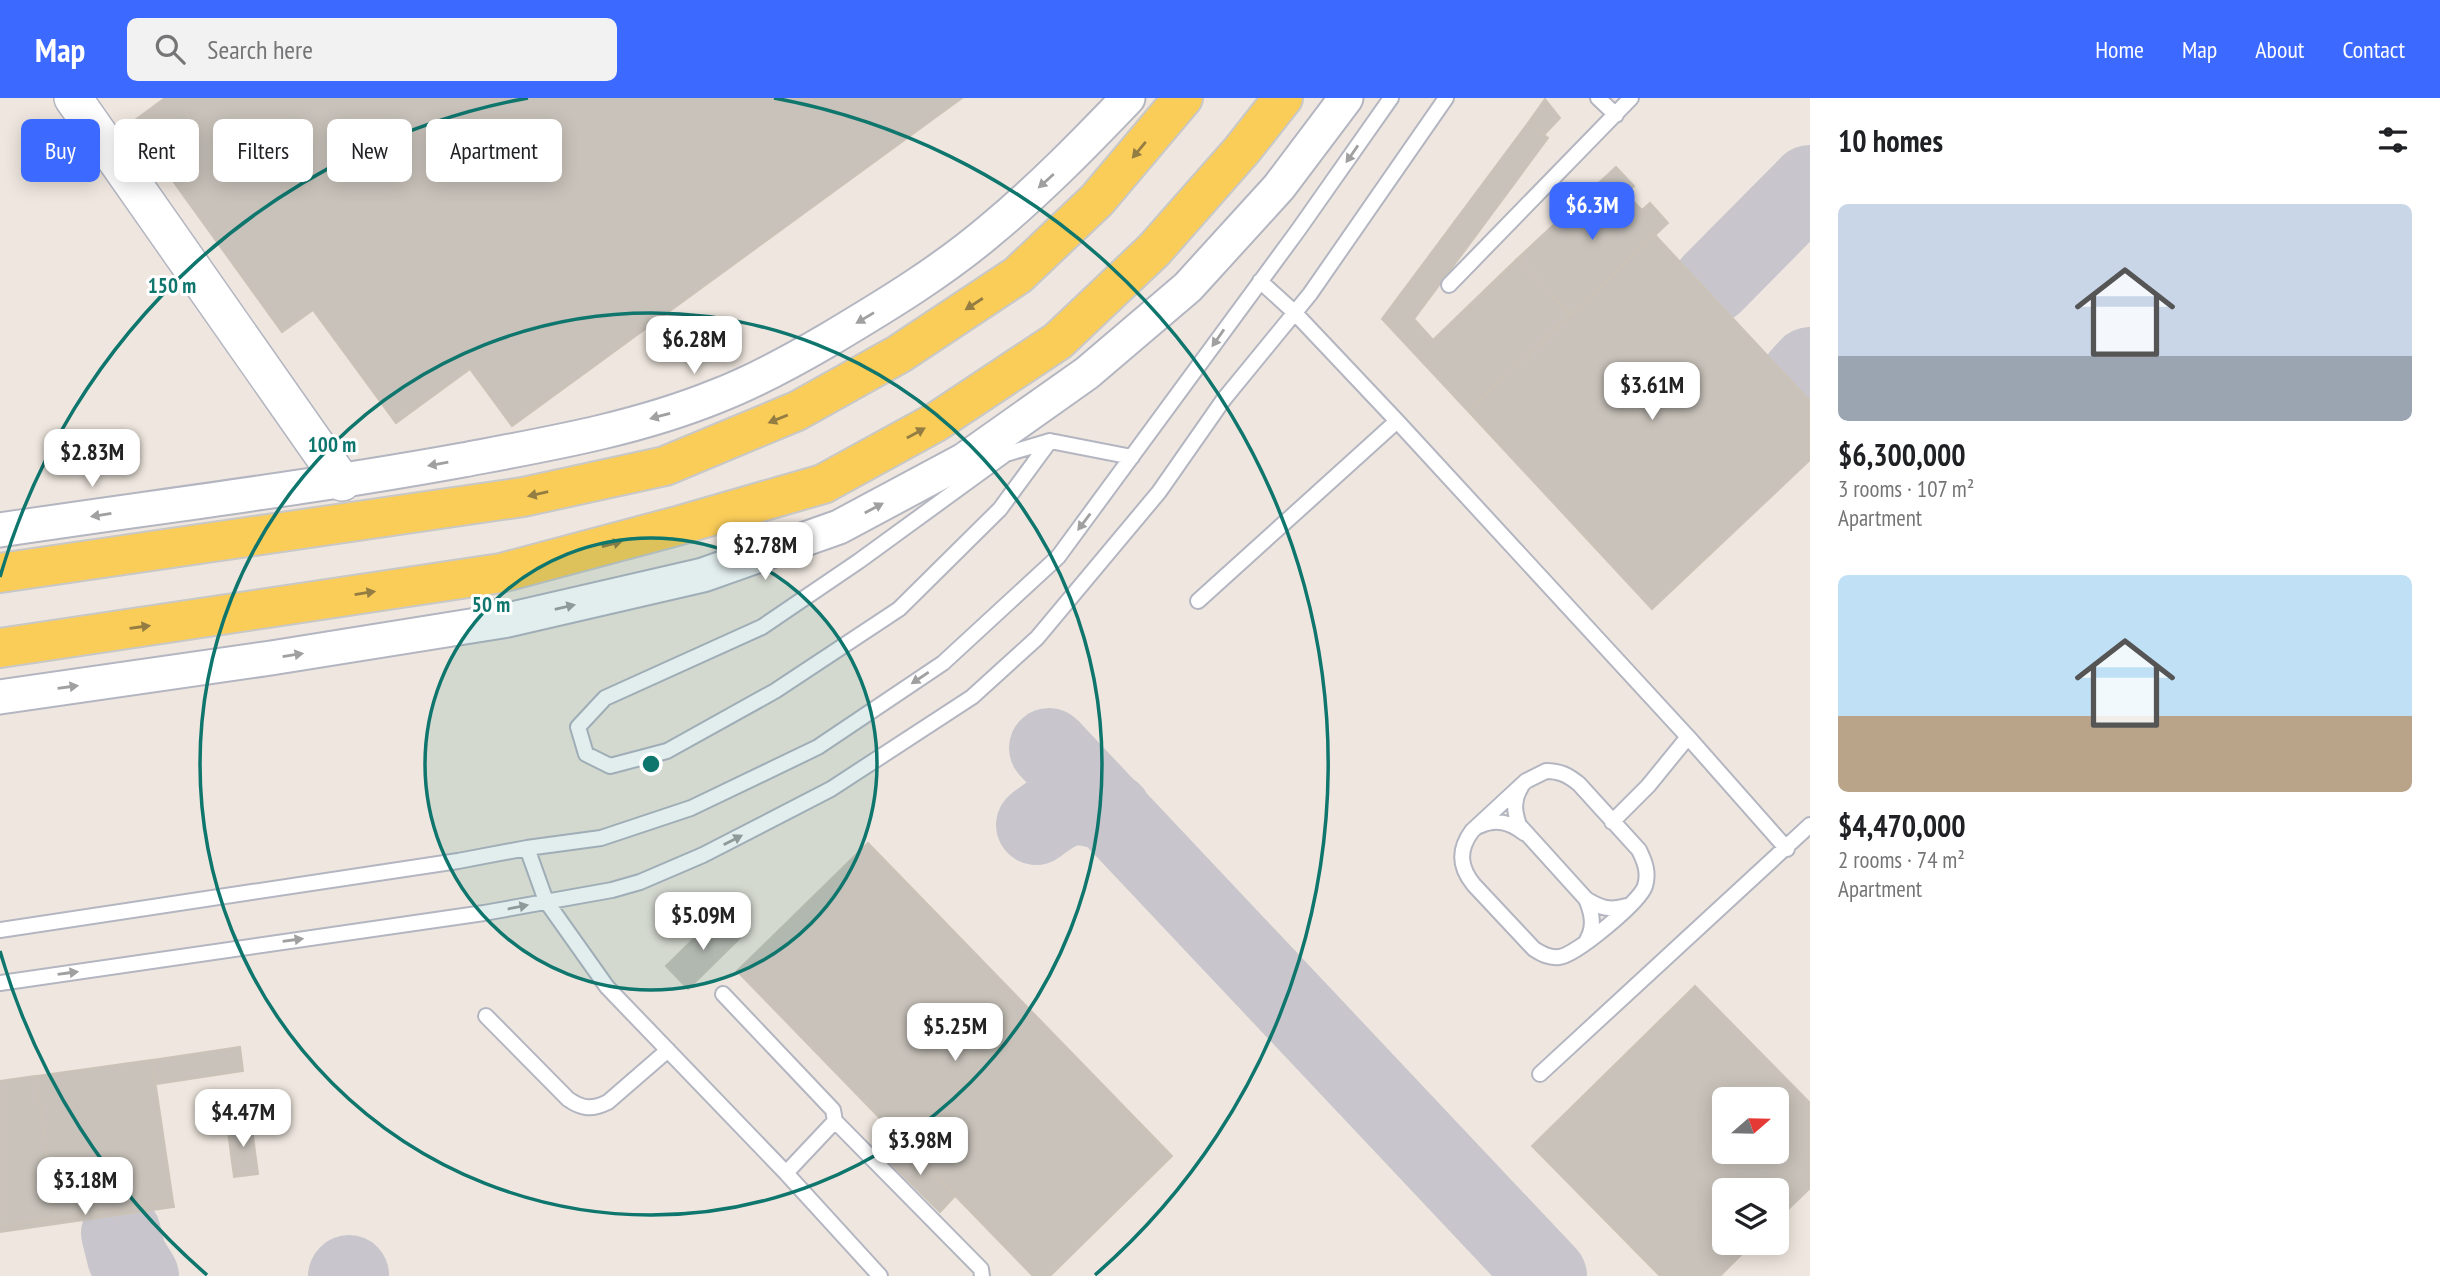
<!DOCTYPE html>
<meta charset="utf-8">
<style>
body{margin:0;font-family:"PT Sans Narrow",sans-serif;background:#f2f2f2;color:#202124;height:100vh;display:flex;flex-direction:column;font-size:26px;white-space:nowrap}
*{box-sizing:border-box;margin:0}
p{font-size:23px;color:#757577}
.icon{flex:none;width:38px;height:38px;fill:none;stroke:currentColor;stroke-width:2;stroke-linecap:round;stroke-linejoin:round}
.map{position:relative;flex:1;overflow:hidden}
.side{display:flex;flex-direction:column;background:#fff;width:630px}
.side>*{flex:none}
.guide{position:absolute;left:21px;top:21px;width:665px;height:63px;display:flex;gap:14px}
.needle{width:46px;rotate:70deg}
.tools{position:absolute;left:1712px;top:989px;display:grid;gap:14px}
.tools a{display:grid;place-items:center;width:77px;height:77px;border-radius:10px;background:#fff;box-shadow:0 4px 18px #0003;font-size:35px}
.price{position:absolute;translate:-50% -60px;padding:0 16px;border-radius:14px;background:#fff;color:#222;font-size:23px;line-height:46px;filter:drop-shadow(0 2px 4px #0008)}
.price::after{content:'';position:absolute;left:50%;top:42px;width:21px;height:16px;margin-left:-10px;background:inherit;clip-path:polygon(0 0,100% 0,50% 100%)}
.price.on{background:#3c69ff;color:#fff}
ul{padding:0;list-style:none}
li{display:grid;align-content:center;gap:14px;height:371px;padding:0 28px}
li span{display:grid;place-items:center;height:217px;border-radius:10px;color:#555}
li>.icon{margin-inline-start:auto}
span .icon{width:126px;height:126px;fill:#fffc;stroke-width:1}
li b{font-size:30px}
h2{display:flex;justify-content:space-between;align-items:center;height:84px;padding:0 28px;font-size:30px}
.pill{padding:0 24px;border-radius:10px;background:#fff;box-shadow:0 4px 18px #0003;font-size:24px;line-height:63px}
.pill.on{background:#3c69ff;color:#fff}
header{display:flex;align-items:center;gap:42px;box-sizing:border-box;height:98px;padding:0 35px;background:#3c69ff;color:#fff}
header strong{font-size:33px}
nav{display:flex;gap:38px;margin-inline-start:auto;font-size:24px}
.search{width:490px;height:63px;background:#f2f2f2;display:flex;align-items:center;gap:18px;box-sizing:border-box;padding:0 24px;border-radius:10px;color:#757577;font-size:26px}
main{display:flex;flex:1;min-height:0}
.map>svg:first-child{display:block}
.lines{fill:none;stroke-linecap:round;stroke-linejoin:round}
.taxiway{stroke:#c8c6cc;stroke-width:80}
.building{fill:#c8c2ba;stroke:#cbc3b8;stroke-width:2;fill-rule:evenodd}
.service-casing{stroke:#b3b6c1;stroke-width:18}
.tertiary-casing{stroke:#b3b6c1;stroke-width:37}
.secondary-casing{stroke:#b3b6c1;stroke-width:40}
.primary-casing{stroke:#c8c8c8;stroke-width:42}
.service{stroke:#fff;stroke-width:14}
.tertiary{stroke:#fff;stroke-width:33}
.secondary{stroke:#fff;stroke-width:37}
.primary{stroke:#facd59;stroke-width:38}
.oneway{fill:#947d43}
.oneway2{fill:#a0a0a0}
.ring{fill:none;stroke:#0f766e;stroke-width:3.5}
.centre{fill:#0f766e;stroke:#fff;stroke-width:3.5}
.ring-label{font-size:21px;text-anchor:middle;font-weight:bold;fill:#0f766e;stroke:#fff;stroke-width:6;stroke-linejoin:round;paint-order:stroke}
</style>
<header>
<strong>Map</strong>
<div class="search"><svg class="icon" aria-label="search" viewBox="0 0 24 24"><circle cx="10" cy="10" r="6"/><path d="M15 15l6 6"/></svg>Search here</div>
<nav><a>Home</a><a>Map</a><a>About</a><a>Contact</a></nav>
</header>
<main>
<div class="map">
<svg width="1810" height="1178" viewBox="0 0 1810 1178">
<rect width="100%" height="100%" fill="#efe7df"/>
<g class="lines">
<!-- taxiway -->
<path class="taxiway" d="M1712,186L1810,87
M1800,280L1810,269
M1049,650L1547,1178
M1036,727C1065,704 1077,703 1112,715
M121,1135L127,1159L139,1178
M348,1178L349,1177"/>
</g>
<!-- building -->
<path class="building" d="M165,0H962L512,328L470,271L396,325L313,212L282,234L131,25Z
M1545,1L1560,20L1544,37L1528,25Z
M1528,25L1548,40L1414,221L1433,242L1518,160L1571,217L1468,313L1382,221Z
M1616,69L1634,88L1626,96L1642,112L1650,105L1668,125L1571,217L1518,160Z
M1655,137L1810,303V362L1652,511L1468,313Z
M868,745L1172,1058L1050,1178H1033L737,873Z
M718,817L740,840L688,891L666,868Z
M1695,888L1810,1005V1090L1776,1123V1092H1724V1144H1754L1720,1178H1660L1532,1048ZM1724,1001H1776V1054H1724Z
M240,949L243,973L156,986L152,962Z
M152,962L173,1104L56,1121L36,978Z
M36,978L56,1121L0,1128V983Z
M251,1023L258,1076L234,1079L227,1026Z
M902,1043L955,1098L940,1114L886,1061Z
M173,1104L174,1109L0,1134V1128Z"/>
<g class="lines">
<defs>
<path id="service" d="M1598,0L1616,17
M1260,183L1294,214L1397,323L1688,639
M1449,187L1631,0
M1050,343L1000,411L899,511L775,593L667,653L610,668L586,656L578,629L605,600L762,529L859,463L1006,356L1050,343L1132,359
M1198,503L1397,323
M1546,673C1560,673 1568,677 1579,686L1639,752C1645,764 1649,775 1645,788C1640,804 1575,858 1559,859C1549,860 1542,856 1534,851L1474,787C1459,769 1458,752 1472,733L1526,683Z
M1521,689C1513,702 1514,713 1519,727L1586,801C1592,815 1595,828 1587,842
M1612,724L1648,688L1688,639L1787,751
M1479,728C1496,720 1510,724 1524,735
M527,750L546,803L607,889L786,1075L880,1178
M1586,801C1600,810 1610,813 1627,808
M0,832L458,763L527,750L601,740L691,710L818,649L943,565L1058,459L1299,131L1391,0
M0,885L484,815L612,792L640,784L703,757L831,691L972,599L1037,540L1159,394L1224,301L1310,196L1446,0
M723,896L833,1012L835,1023L786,1075
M486,918L568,1001C582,1011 592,1012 608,1004L668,952
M1540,976L1810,727
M835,1023L981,1171L982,1178"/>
<path id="tertiary" d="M0,432C154,409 309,390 463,362C548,346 636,331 717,298C756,283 792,263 828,242C885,208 943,173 993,130C1041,90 1085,45 1128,0
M0,599L271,560L508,522L703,477L839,429L964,362L1087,275L1188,189L1279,89L1346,0"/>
<path id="secondary" d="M73,0L342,384"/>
<path id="primary" d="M0,475L523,399L665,368L797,313L899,256L1018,177L1097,102L1183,0
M0,550L501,475L677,428L823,386L936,324L1058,243L1154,152L1242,52L1283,0"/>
</defs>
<!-- service casing -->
<use href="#service" class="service-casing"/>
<!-- tertiary casing -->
<use href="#tertiary" class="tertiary-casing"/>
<!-- secondary casing -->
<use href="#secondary" class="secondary-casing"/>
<!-- primary casing -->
<use href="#primary" class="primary-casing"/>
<!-- service -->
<use href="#service" class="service"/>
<!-- tertiary -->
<use href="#tertiary" class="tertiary"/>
<!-- secondary -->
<use href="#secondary" class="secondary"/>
<!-- primary -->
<use href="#primary" class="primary"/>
</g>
<!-- one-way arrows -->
<defs><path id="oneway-solid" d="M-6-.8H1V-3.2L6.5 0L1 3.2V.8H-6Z" transform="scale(1.75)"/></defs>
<g class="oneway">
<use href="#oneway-solid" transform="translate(1139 52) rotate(130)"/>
<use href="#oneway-solid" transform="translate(974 206) rotate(147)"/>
<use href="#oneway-solid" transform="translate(778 321) rotate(158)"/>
<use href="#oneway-solid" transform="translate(916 335) rotate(-29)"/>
<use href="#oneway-solid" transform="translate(538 396) rotate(167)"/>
<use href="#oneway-solid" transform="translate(612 446) rotate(-15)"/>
<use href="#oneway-solid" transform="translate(365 495) rotate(-9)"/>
<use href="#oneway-solid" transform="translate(140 529) rotate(-8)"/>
</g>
<g class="oneway2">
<use href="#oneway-solid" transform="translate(1352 56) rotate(125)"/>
<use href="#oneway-solid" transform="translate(1046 83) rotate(138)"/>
<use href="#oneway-solid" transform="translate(865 220) rotate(149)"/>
<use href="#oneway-solid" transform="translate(1218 240) rotate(125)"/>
<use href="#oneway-solid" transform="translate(660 318) rotate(165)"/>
<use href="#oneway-solid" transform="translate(438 366) rotate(170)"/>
<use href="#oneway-solid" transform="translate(874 410) rotate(-28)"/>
<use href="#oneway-solid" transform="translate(101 417) rotate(171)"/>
<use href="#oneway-solid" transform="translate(1084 424) rotate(127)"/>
<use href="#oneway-solid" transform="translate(565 509) rotate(-13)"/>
<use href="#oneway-solid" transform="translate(293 557) rotate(-9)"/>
<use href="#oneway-solid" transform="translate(920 580) rotate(146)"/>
<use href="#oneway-solid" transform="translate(68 589) rotate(-8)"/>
<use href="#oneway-solid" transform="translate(733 742) rotate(-27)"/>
<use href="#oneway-solid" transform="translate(518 809) rotate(-11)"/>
<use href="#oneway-solid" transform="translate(293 842) rotate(-8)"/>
<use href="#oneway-solid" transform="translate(68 875) rotate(-8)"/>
</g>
<!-- distance rings -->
<circle cx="651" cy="666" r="226" fill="#0f766e" fill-opacity=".12"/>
<g class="ring">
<circle cx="651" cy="666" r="226"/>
<circle cx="651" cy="666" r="451"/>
<path d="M207 1177A677 677 0 0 1 0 853M0 479A677 677 0 0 1 528 0M774 0A677 677 0 0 1 1095 1177"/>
</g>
<circle cx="651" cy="666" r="10" class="centre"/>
<g class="ring-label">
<text x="172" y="195">150 m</text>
<text x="332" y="354">100 m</text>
<text x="491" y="514">50 m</text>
</g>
</svg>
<div class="tools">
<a><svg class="needle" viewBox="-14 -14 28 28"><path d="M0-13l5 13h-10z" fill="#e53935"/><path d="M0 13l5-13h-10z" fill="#757577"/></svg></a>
<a><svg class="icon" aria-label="layers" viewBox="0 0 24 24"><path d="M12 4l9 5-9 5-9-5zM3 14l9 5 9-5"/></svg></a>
</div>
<b class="price on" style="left:1592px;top:144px">$6.3M</b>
<b class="price" style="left:694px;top:278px">$6.28M</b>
<b class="price" style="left:1652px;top:324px">$3.61M</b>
<b class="price" style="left:92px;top:391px">$2.83M</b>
<b class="price" style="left:765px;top:484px">$2.78M</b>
<b class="price" style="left:703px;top:854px">$5.09M</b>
<b class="price" style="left:955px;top:965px">$5.25M</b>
<b class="price" style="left:243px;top:1051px">$4.47M</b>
<b class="price" style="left:920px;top:1079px">$3.98M</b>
<b class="price" style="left:85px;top:1119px">$3.18M</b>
<div class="guide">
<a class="pill on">Buy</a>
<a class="pill">Rent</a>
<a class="pill">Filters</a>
<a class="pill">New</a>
<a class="pill">Apartment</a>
</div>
</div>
<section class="side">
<h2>10 homes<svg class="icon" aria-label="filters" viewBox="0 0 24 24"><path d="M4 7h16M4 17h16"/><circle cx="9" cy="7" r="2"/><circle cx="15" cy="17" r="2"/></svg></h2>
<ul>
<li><span style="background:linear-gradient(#c9d6e8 70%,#9aa5b1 0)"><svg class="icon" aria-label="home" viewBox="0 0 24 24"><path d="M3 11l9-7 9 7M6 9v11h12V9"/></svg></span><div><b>$6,300,000</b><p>3 rooms · 107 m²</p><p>Apartment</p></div></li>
<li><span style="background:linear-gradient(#bfe0f5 65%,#b9a48a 0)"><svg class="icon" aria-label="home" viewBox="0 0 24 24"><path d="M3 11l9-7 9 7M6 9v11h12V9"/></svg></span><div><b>$4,470,000</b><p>2 rooms · 74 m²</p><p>Apartment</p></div></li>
</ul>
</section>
</main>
